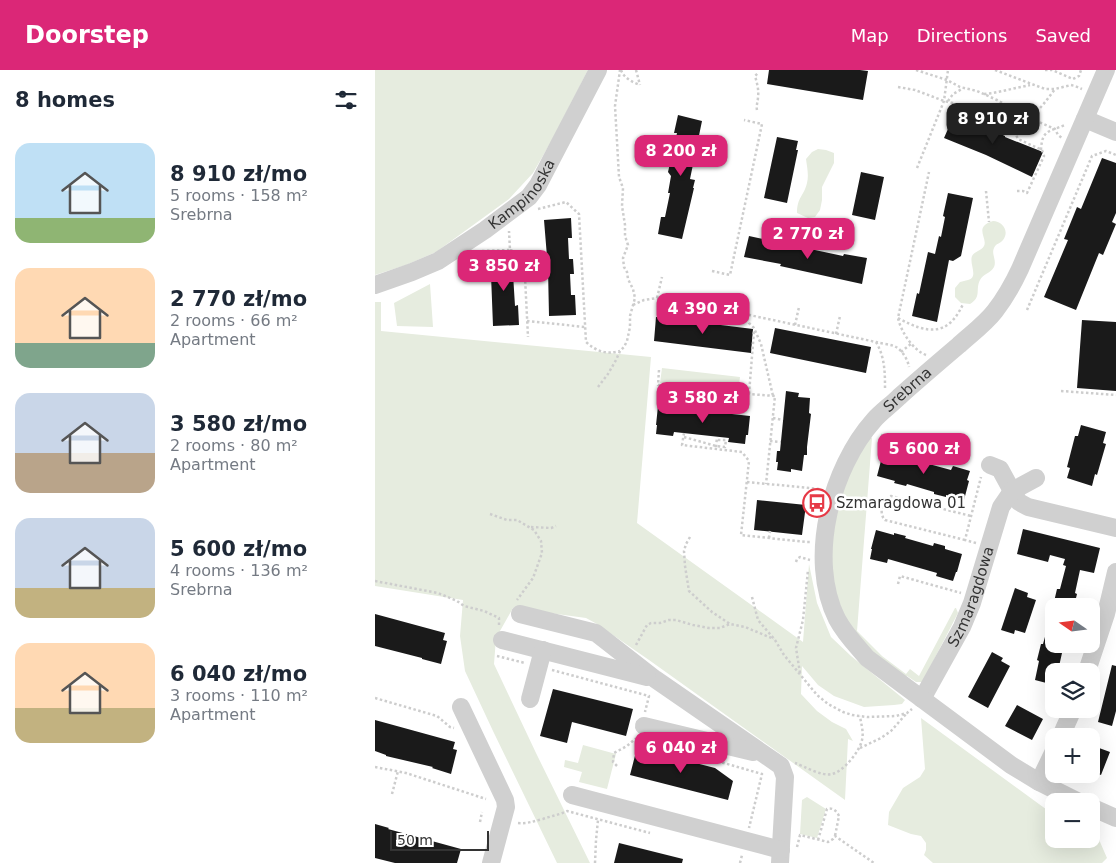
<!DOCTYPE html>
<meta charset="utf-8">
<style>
body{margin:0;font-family:"DejaVu Sans",sans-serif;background:#f6f6f7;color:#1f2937;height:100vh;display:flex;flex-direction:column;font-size:19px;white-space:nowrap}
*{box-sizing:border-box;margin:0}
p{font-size:16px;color:#747a83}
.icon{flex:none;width:28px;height:28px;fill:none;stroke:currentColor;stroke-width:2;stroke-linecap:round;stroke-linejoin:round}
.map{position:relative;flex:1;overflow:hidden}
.details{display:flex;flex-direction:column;background:#fff;width:375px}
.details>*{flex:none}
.needle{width:32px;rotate:284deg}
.fabs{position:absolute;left:670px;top:528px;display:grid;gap:10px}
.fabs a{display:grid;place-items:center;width:55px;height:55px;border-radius:10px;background:#fff;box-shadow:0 5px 20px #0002;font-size:25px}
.scale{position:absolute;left:15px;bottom:12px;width:99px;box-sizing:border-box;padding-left:5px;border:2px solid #333;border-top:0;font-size:14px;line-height:18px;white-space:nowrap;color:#333;-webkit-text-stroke:4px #fff;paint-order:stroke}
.price{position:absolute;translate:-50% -42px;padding:0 11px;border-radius:10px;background:#db2777;color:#fff;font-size:16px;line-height:32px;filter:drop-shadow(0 1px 2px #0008)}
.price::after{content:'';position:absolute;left:50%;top:30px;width:15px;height:11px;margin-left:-8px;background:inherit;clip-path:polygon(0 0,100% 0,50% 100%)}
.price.on{background:#222;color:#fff}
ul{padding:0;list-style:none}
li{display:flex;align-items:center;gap:15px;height:125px;padding:0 15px}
li span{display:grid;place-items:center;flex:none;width:140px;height:100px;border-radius:15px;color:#555}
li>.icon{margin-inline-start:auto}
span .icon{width:60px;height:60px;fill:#fffc;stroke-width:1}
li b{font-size:21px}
h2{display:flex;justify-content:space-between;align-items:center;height:60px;padding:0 15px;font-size:21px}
header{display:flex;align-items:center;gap:30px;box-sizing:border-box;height:70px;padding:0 25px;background:#db2777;color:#fff}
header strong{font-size:24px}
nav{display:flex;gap:28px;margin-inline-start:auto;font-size:18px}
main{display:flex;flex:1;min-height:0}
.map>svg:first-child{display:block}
.green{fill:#e6ecdf}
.building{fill:#1a1a1a}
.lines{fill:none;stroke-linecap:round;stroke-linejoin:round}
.path{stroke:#cdcdcd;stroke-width:2.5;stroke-dasharray:2.5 2.5;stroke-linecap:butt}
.minor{stroke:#d0d0d0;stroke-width:18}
.labels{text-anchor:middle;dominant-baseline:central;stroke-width:5;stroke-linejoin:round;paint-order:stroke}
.street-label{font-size:15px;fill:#333;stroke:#fff}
.poi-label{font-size:15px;fill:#333;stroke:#fff;text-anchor:start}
</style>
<header>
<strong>Doorstep</strong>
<nav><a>Map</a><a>Directions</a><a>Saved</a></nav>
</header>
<main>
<section class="details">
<h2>8 homes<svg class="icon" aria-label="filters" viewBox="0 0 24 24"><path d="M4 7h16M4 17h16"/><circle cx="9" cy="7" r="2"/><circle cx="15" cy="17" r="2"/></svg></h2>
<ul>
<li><span style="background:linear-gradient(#bfe0f5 75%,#8fb573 0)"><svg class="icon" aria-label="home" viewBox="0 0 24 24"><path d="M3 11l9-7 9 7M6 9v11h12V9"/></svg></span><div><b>8 910 zł/mo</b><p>5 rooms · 158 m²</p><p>Srebrna</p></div></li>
<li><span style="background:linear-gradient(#ffd9b3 75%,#7fa58c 0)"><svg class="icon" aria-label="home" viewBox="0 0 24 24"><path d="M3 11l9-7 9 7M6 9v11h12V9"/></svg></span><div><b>2 770 zł/mo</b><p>2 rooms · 66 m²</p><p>Apartment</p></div></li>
<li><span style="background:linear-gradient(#c9d6e8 60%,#b9a48a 0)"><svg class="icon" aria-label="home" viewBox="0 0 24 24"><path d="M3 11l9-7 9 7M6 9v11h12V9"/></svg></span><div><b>3 580 zł/mo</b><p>2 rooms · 80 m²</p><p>Apartment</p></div></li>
<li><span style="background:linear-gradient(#c9d6e8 70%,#c2b280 0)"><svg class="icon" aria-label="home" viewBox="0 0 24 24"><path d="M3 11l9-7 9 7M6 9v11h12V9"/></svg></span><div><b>5 600 zł/mo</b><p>4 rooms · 136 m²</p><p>Srebrna</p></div></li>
<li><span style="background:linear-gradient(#ffd9b3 65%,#c2b280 0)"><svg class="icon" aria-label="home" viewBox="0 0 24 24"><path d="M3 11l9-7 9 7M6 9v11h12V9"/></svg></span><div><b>6 040 zł/mo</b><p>3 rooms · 110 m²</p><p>Apartment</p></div></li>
</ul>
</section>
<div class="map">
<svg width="741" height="793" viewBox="0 0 741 793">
<rect width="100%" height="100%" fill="#fff"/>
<!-- green -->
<path class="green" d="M0,0H213L177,70L158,103L134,129L61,182L31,195L0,205Z
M443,79L451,80L459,83V93L447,117V130L445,140L440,147L433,148L422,143C422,127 429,126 432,113C434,105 432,97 431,89L437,82Z
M618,151C627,151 635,161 628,170C625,174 621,173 619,178C616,184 622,190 619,197C616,203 608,204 605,210C600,220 607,227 595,234L586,233L580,227V218L585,212C588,211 590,211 593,210C604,207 594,194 597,186C600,181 606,181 609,176C613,168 598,157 618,151Z
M55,214L58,257L22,256L19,233Z
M0,232H6V261L276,287L262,453L428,572L434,494L442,533L456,567L476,586L530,630L527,634L519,635L489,637L459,626L443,615L427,596L426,624L442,641L457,652L471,659L478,671L473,669L470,730L274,590L222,554L211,548L138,538L121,568L119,594L161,683L215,793H182L118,661L90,601L85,566L88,530L0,516Z
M287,298L365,307L363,323L285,313Z
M494,367L497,368L482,561L507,586L531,604L535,599L544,606L580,538H581L583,543L549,609L547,612H541L532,606L529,608L495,581L471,549L461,526L457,507V467L467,418Z
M546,648L679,745V769H716V767L722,765L732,788L727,793H558L549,785L551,780V773L546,766L536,764L513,755L514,742L528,718L545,707L550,699Z
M208,675L241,684L232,719L204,712L207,702L189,697L190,690L203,693Z
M432,727L451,739L442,768L425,764L427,730Z"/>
<!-- building -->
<path class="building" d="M394,0H485L493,1L488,30L392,14Z
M580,43L630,66V67L668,82L657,107L611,85L569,68Z
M303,45L327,51L315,109L320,110L318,118H319L307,169L283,164L286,147H290L295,123H293L296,106L293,102L302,63H299Z
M402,67L423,71L421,80H423L412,133L389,128Z
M727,88L741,93V143L737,152L741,154L728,185L724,183L701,240L669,227L693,170L689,169L702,137L706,139Z
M486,102L509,107L500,150L477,145Z
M573,123L598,128L586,186L578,191L574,190L562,252L537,246L542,223L544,224L553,182L560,184L564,166L566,167L570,147L568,146Z
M196,148L197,168H193L194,189H198L199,204H195L196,225H200L201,245L174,246L173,199L169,150Z
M374,166L468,186L469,184L492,188L487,214L405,196L406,194L369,187Z
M140,187L141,203L138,204L140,236L143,235L144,255L118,256L116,205L115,206L114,189Z
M281,247L378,259L376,283L279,271Z
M707,250L741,252V321L702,318Z
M400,258L496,277L491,303L395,283Z
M411,321L424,323L423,327L435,328L434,343L436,344L432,377V385H429L427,401L416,399V402L402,400L403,392H401L402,381H405Z
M283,336L301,338V336L313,337L312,339L345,343L346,341L357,342V344L375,346L373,365H371L370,374L353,372L354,368L299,362L298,366L281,364L282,355H281Z
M706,355L731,362L728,373L731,374L722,405L720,404L717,416L692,408L695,398L692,397L700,366H703Z
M511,378L529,383L528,387L576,400L578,396L595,401L592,410L594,411L589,430L571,425V427L559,424V422L532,414L531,416L519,413L520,411L502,406L507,387L509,388Z
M382,430L431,435L427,465L379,460Z
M648,459L725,478L719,503L705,500L700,523L702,524L699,536H678L682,519H685L691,496L688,495L690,489L675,485L673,492L642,484Z
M501,460L519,465V463L531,466L530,468L558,476L559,473L570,476V479L587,484L582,502H581L578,511L561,506L562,503L513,489L512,493L495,489L497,479H496Z
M640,518L653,523L652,527L661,530L650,563L640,560L639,564L626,560Z
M0,544L70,563L68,570L72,571L66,594L47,589V588L0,576Z
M675,549H679V574H689L683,601H679V615L660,610L664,591L662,590L666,574H668Z
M617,582L628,588L626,591L635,596L613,638L593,627Z
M737,595L741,596V641L737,656L723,652Z
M178,619L258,639L251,666L197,652L192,673L165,666Z
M642,635L668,649L657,670L630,656Z
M0,650L80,672L78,679L82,680L76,704L57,698L58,697L11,686V685L0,681Z
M716,675L735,682L726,705L716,701Z
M262,678L340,698L358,711L353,730L255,705Z
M0,754L14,758L13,759L86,779L82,793H20L0,788Z
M244,773L308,789L307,793H239Z"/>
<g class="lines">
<!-- path -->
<path class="path" d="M246,0C249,8 257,12 265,15
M261,0L265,15
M541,0L572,10L585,17L602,21L622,30L655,48L680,59L683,65L687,68
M620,0L670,19H680L696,15L700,16L707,19
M670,0H677L698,9L704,6L706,0
M523,17L540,20L569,31L578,33L639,61L643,69L667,80L669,86L652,123L648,121H641
M609,24L618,23L655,15
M573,31L578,24L587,19
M382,40C381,35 383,32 383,27C384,20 382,13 380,6L383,3
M639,61C656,49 668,36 680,19
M666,80C667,60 673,62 690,55
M542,98L569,31L573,0
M611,121L614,152
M163,139L191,132L204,144L211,272C221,281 231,285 245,281
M135,180L146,183L150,207L153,267
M107,181L135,180L134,161
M100,193L107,192L108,181
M337,201L355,205L387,54L369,50
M282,228L287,207
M258,235L269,230L282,228L361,246L365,243L501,272C507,274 516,274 521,277C527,280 533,290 534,297
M652,240L717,86L731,81L741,85
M365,243L368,225
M369,244L374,253L379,258L386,274L398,326
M523,248C552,264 573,267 588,234
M152,251L210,257
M420,255L424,237
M461,264L465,246
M501,272C510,287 510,303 510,319
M526,282L537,273
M551,285C538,280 526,262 523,248L554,102
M284,300L283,315L368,325L374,324L400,326L391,414
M223,317L233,304L241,290L245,281L249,277L252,271L255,257V246L260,228L258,219L253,209L252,202L249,197L248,188L253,175L250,166V155L247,136L248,118L244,107L240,36L245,0
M686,321L741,325
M374,324L379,261
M398,348L408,350
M309,363L307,375L367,382L374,391L366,465L431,472H435
M506,365L541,375
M309,367L341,376L350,377L351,370H342
M395,371L406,372
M341,377L342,367
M372,412L445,419
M115,444L132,450H142L159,460L166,471L167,483L158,508L142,530
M156,457L176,458L181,456
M315,467L311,474L309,481L310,496L314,521L337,542L355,554
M394,468L395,461
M590,470L510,450C503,443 508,429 516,426L596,446
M601,473L590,470L606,407
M421,492L422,489L425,487L435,490
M0,511L63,523L82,531L89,536L109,541L124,548V556
M523,514L525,506L586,523
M377,527L383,550L400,570L409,585L442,625L453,634L468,642L477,645L492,647L521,646L532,643L537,639
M261,575L272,555L276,553H285L294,550H301L318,555L334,558H345L355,554L370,557L399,569
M122,586L150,593
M177,600L274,626L270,642
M425,603L421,578L428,550L433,500
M0,628L62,646L75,657L79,658
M485,678L506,668L516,661L531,644
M328,687L387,704L374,758
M420,693C429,696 447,707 457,704C468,702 485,681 487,670C489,662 486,654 485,646
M242,696L238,692L239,683L252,676L260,669L263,670
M0,697L31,703L111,729
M17,724L23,701
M105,752L107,742
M143,753C152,754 159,751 168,749C176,746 184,745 192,741L275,763
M443,770L452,739C457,737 462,741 464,746L460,766
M422,777L425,765L453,772L458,769L460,766L499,793
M220,793L221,770L223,750
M365,793L367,785"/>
<!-- minor -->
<g class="minor">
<path d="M710,49L741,62"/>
<path id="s1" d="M0,215L37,202L63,191L110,160L154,127L163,115L223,0"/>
<path d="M615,395L625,399L637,421L644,432L653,437L741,458"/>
<path d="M145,544L221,563L280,609L406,696L410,707L405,793"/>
<path d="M127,570L272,607"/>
<path d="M712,601L731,544L741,502"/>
<path d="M155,629L168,580"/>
<path id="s2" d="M547,629L587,557L597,533L626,437L637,421L661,408"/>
<path d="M86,637L130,730L131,737L116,793"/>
<path d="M269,656L378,682"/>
<path d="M686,666L698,639"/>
<path d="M664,712L679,681"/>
<path d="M197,725L406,780"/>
<path id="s3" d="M702,731L664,712L636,695L492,588C481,575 470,564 462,549C432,489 456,398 499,350C506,342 516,335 524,327C544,309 564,292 584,275C596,264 610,254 620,241C630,228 638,214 645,199L731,0"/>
<path d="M716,737L741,748"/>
</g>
</g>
<!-- icons -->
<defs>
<symbol id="bus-ring" viewBox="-11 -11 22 22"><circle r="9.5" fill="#fff" stroke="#e63946" stroke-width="1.5"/><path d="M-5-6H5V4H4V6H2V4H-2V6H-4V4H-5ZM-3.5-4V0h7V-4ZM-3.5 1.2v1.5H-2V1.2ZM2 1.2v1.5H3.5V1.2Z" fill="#e63946"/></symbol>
</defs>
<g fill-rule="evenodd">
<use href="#bus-ring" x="426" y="417" width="32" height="32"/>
</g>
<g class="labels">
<!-- street labels -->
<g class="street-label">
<text stroke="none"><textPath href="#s1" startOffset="176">Kampinoska</textPath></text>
<text stroke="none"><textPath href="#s3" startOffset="562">Srebrna</textPath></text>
<text stroke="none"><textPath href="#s2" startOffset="114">Szmaragdowa</textPath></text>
</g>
<!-- poi labels -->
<g class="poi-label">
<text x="461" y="433">Szmaragdowa 01</text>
</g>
</g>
</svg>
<div class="fabs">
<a><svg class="needle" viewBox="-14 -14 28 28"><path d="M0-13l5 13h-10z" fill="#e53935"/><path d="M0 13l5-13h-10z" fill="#747a83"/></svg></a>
<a><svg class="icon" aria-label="layers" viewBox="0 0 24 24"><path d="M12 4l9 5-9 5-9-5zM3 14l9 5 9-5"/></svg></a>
<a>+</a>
<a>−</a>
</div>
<div class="scale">50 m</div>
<b class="price on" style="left:618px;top:75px">8 910 zł</b>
<b class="price" style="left:306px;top:107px">8 200 zł</b>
<b class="price" style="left:433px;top:190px">2 770 zł</b>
<b class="price" style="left:129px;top:222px">3 850 zł</b>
<b class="price" style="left:328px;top:265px">4 390 zł</b>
<b class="price" style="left:328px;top:354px">3 580 zł</b>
<b class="price" style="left:549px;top:405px">5 600 zł</b>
<b class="price" style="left:306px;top:704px">6 040 zł</b>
</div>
</main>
